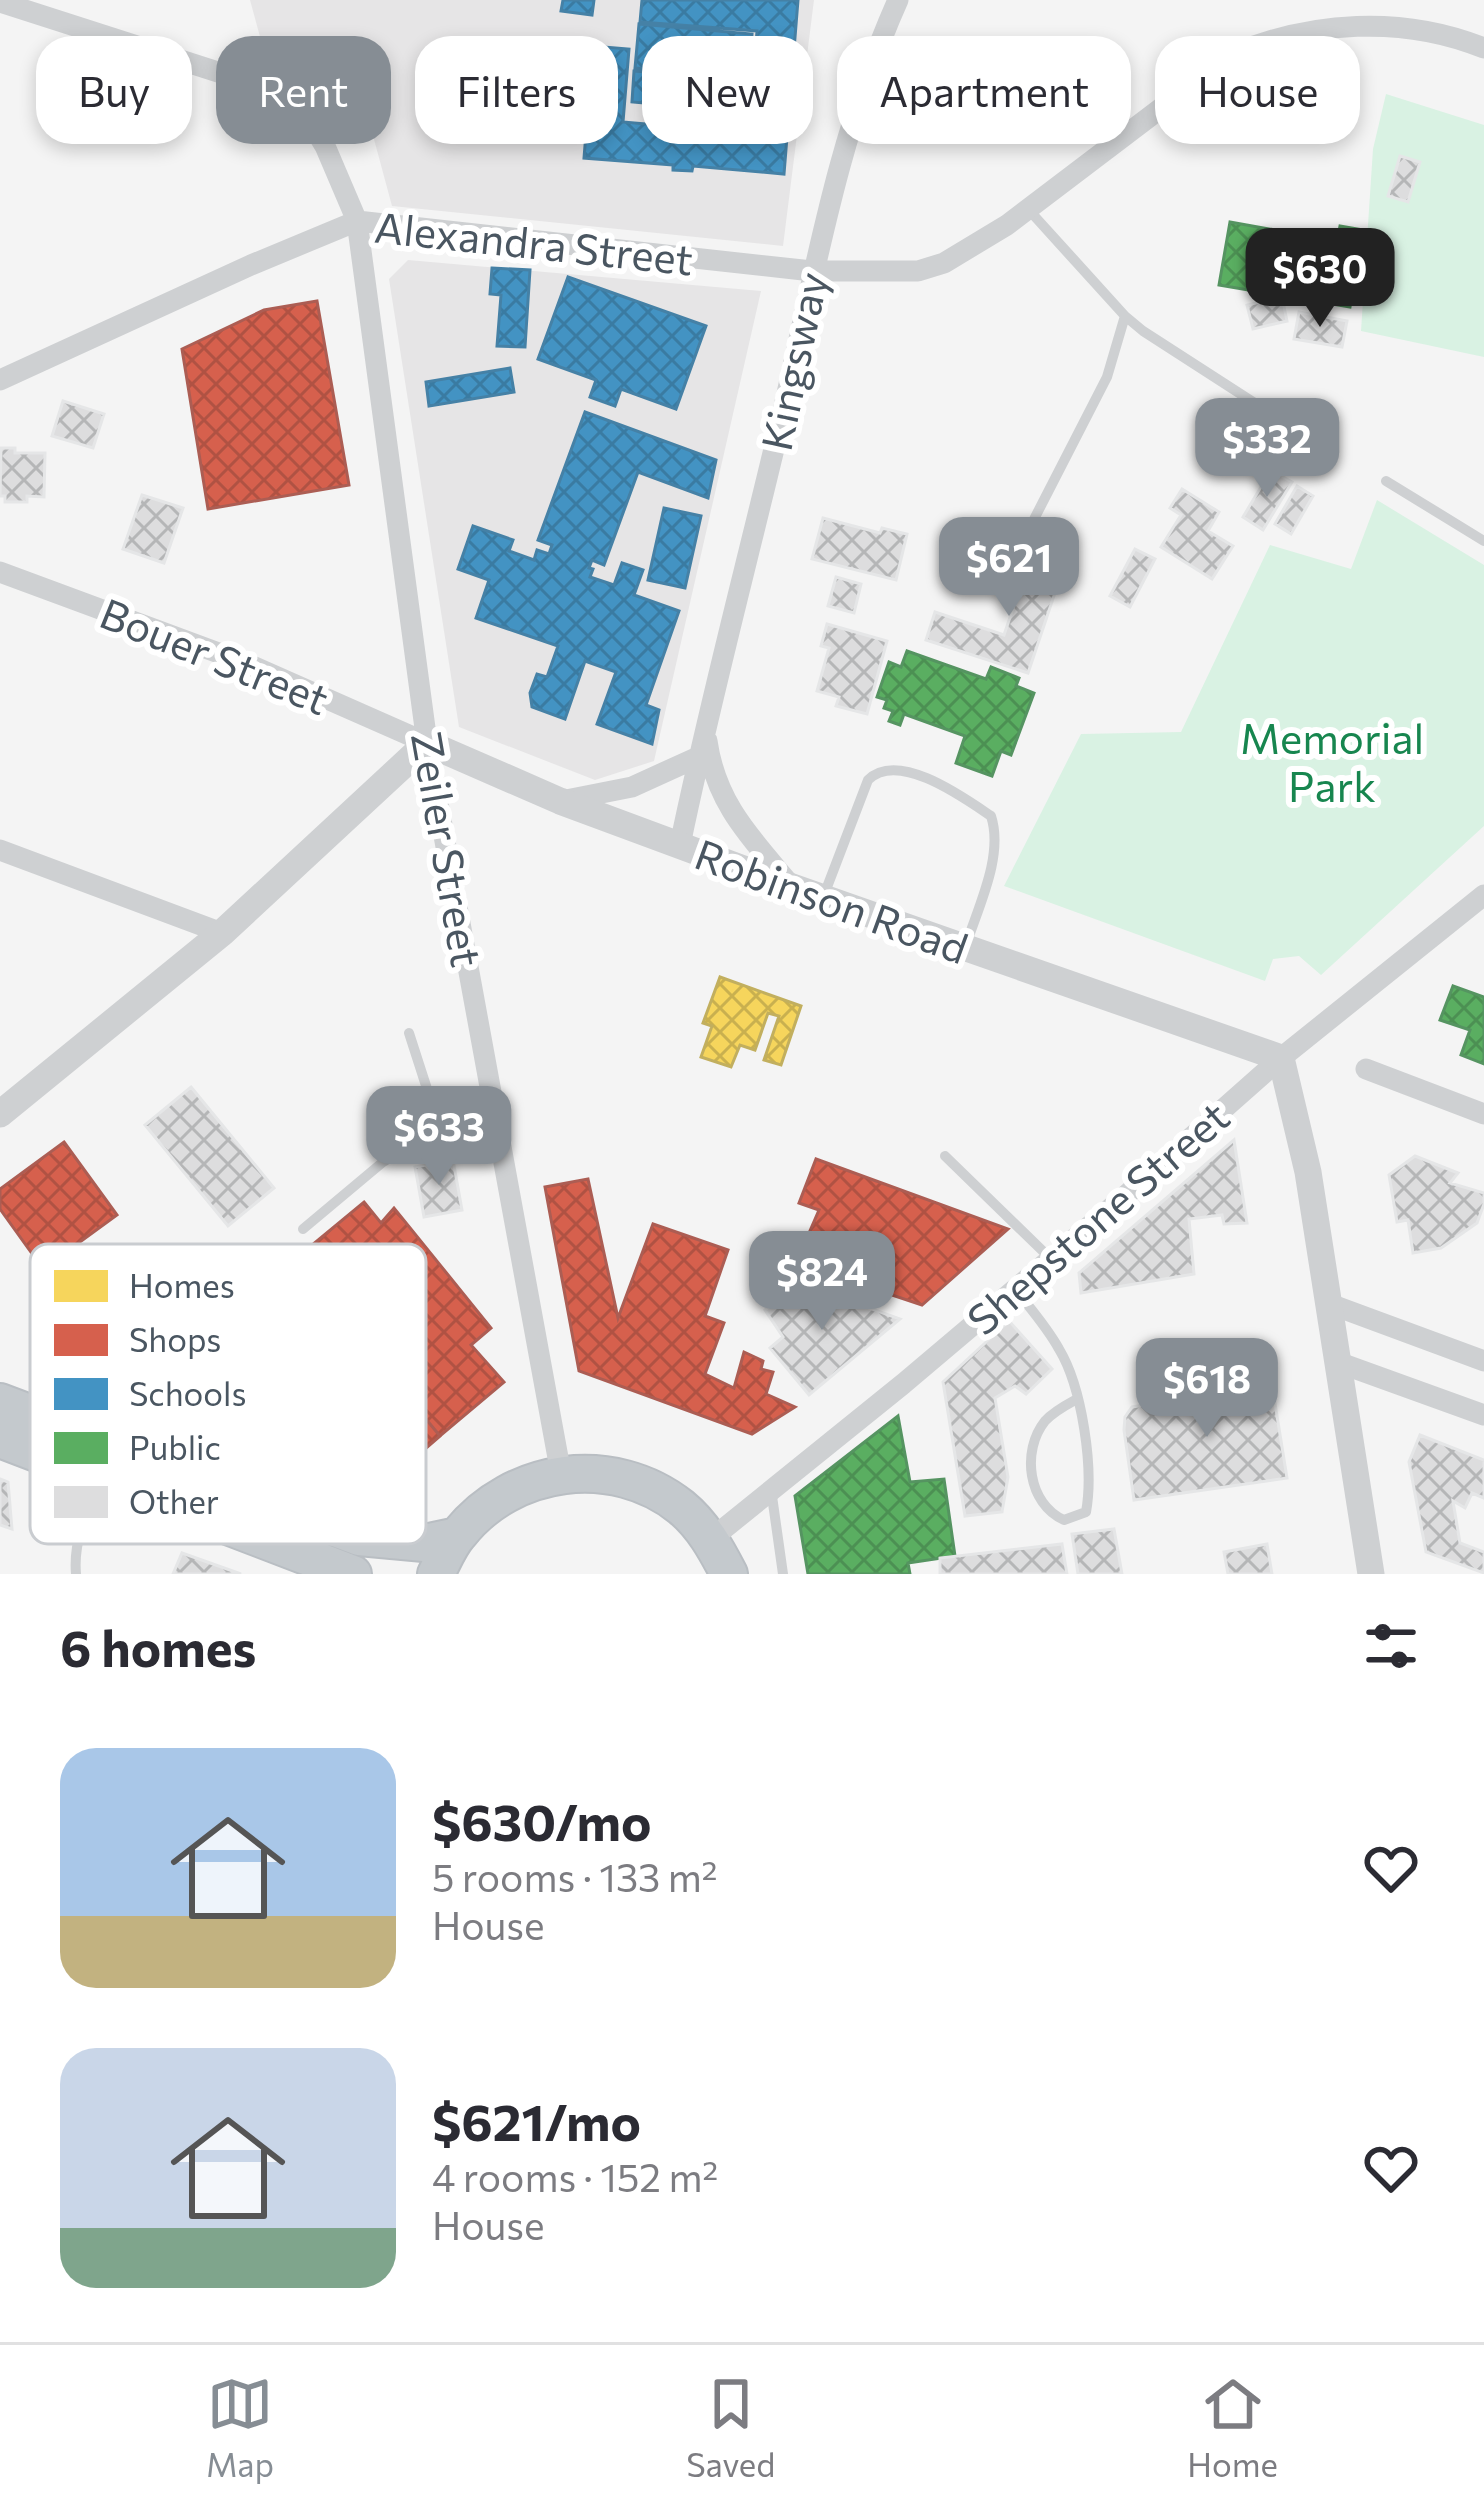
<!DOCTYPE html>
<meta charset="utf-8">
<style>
body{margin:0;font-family:Commissioner,sans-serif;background:#f2f2f3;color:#2b2b33;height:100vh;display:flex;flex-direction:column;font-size:45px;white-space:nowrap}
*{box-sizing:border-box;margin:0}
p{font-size:39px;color:#7c7c81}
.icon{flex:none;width:66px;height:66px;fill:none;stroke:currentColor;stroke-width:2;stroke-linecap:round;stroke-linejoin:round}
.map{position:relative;height:1574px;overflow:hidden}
.details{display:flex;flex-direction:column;background:#fff;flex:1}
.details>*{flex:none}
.guide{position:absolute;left:36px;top:36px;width:1413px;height:108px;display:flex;gap:24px}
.price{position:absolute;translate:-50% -102px;padding:0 27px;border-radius:24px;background:#868d94;color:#fff;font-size:39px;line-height:78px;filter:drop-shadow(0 3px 6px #0008)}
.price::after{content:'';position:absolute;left:50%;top:72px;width:36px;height:27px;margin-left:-18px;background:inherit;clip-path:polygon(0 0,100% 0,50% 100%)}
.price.current{background:#222;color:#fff}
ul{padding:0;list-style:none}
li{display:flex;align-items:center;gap:36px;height:300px;padding:0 60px}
li span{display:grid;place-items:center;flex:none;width:336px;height:240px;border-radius:36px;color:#555}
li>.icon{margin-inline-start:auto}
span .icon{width:144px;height:144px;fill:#fffc;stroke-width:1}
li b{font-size:51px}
h2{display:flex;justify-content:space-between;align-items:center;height:144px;padding:0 60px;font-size:51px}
.chip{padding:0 42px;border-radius:36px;background:#fff;box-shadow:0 6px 18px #0003;font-size:42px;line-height:108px}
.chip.current{background:#868d94;color:#fff}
.tab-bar{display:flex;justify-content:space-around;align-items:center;height:168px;border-top:3px solid #e1e1e2;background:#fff;font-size:33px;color:#7c7c81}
.tab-bar a{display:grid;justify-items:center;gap:6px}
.tab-bar .current{color:#868d94}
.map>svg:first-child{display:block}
.education{fill:#e6e5e6}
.green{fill:#d9f2e3}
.homes{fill:url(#homes-cross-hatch);stroke:#c2af5e;stroke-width:3}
.shops{fill:url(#shops-cross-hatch);stroke:#ac5d53;stroke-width:3}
.schools{fill:url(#schools-cross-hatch);stroke:#4581a6;stroke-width:3}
.public{fill:url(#public-cross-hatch);stroke:#559461;stroke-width:3}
.building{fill:url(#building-cross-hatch);stroke:#e5e6e7;stroke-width:3}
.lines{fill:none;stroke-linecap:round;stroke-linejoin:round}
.trunk-casing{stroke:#b9bec3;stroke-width:40}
.service{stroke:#ced0d2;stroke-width:10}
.minor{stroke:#ced0d2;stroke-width:21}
.tertiary{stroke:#ced0d2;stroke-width:27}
.trunk{stroke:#c4c9cd;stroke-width:36}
.labels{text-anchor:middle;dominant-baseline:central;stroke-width:12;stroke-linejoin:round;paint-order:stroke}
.street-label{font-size:42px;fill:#4a5661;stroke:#fff}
.park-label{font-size:42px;fill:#17864f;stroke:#fff}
.key{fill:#fff;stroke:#c9ccd0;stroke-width:3}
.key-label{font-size:33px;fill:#4a5661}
</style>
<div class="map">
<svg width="1484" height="1574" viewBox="0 0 1484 1574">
<defs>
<pattern id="homes-cross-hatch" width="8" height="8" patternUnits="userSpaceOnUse" patternTransform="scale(3)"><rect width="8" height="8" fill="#f6d55c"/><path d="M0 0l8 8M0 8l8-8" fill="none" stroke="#c9b04f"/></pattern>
<pattern id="shops-cross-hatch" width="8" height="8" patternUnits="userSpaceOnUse" patternTransform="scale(3)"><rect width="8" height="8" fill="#d6604d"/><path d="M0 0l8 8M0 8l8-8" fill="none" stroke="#b05243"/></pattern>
<pattern id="schools-cross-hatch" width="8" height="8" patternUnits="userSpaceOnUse" patternTransform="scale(3)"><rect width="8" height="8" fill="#4393c3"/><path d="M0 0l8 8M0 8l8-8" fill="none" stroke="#3a7ba2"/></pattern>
<pattern id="public-cross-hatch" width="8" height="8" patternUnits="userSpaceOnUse" patternTransform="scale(3)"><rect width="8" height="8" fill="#5aae61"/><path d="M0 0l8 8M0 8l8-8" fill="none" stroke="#4c9053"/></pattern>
<pattern id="building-cross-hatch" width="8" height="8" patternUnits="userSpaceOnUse" patternTransform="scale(3)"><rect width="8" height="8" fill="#ddddde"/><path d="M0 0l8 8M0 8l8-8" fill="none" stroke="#b5b6b7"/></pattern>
</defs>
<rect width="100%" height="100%" fill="#f4f4f4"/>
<!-- education -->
<path class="education" d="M250,0H814L783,246L392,206L361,91L265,55Z
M408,260L761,291L654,761L595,780L459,727L389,279Z"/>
<!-- green -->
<path class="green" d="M1386,94L1484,125V357L1361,331L1373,149Z
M1377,500L1484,565V826L1321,975L1299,956L1273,959L1265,981L1004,886L1081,734L1181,732L1270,545L1351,569Z"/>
<!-- homes -->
<path class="homes" d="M720,977L801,1006L781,1065L764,1060L779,1016L768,1013L755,1050L740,1045L731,1067L701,1057L712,1026L703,1023Z"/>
<!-- shops -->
<path class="shops" d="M317,301L349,485L208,509L182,349L264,310Z
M64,1142L117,1215L43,1269L0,1209V1189Z
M816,1159L1008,1229L922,1305L796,1263L819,1210L799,1203Z
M588,1179L618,1318L653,1224L728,1250L705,1316L724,1323L705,1374L734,1388L744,1352L763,1361L761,1369L773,1372L766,1394L795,1407L752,1434L579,1371L545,1187Z
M364,1202L381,1223L394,1208L491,1328L471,1345L504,1382L440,1436L294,1260Z
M401,1389L440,1436L373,1494L264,1453L291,1392L362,1419Z"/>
<!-- schools -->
<path class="schools" d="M563,0H594L592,15L561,11Z
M642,0H798L784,174L693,166L692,171L673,170V165L584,158L593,46L629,49L623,122L749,133L757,31L640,22Z
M639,24L752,34L749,77L635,68Z
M634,71L748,80L746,112L632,102Z
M492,268L530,270L525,347L497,346L501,295L490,294Z
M568,277L706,326L676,409L621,389L615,406L590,397L596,380L538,359Z
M510,368L514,392L429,406L426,382Z
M585,412L716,460L708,498L638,472L604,565L592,560L589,568L593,569L590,577L614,585L622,563L643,570L634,595L679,611L646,705L659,710L652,744L597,724L616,672L585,661L565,719L532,707L530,693L537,674L547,677L558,646L476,618L489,580L458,569L473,526L513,540L509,551L534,560L537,550L549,554L552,545L538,540Z
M664,508L701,516L685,588L648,580Z"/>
<!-- public -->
<path class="public" d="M1230,222L1337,241L1340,226L1363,230L1350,307L1219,285Z
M907,651L986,679L991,667L1019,678L1016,686L1034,693L1011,755L1001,751L992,776L956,763L965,736L904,714L900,725L889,721L893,711L884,708L887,700L877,697L889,662L901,667Z
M1453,986L1484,997V1064L1461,1055L1470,1030L1440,1020Z
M898,1416L910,1482L944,1479L955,1556L908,1563L910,1574H808L795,1496Z"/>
<!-- building -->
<path class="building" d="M1400,156L1420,162L1408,202L1388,196Z
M1282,297L1287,321L1253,329L1247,305Z
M1299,312L1347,321L1342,347L1294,339Z
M63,401L104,414L93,448L52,436Z
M1,448H15V453H45L44,497L27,496V502H5V496H0Z
M1271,470L1292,482L1263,530L1243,517Z
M1297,486L1313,496L1291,534L1275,524Z
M1182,489L1219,512L1208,531L1233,546L1212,579L1161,547L1181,515L1170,508Z
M142,495L183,508L164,563L123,549Z
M823,518L880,533L882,528L907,534L896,580L812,559Z
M1034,546L1067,557L1028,673L926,640L935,612L1004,635Z
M1135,549L1155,559L1130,607L1110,596Z
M836,577L861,584L854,613L828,606Z
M827,624L887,641L867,714L836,706L839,697L817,691L829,648L821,646Z
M191,1087L274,1188L228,1226L145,1125Z
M1234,1140L1247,1223L1224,1224L1222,1215L1189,1219L1194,1274L1081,1293L1079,1273Z
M1415,1156L1458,1173L1450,1183L1484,1193V1204L1477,1223L1441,1248L1413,1253L1408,1220L1397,1222L1389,1175Z
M453,1160L462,1210L424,1217L415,1167Z
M811,1287L900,1319L809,1395L770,1348L783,1337L765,1310L792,1288Z
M1009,1321L1052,1369L1026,1394L1015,1386L995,1398L1008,1477L1002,1512L965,1516L943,1382Z
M1269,1366L1287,1478L1134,1500L1124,1430L1125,1417L1132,1407L1229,1392L1226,1376Z
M1420,1435L1484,1460V1498L1472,1493L1465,1508L1453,1501L1460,1543L1484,1552V1573L1426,1552L1409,1462Z
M0,1479L8,1482L12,1529L0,1525Z
M1114,1529L1122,1574H1078L1072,1534Z
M1062,1544L1067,1574H940V1558Z
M1267,1544L1272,1574H1228L1224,1552Z
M182,1553L241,1574H173Z"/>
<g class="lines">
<defs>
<path id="trunk" d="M0,1402L359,1537L424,1543L457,1536
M0,1439L353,1574
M436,1574C443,1561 449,1545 459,1534C512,1467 613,1453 681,1507C703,1525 716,1549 729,1574"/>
</defs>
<!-- trunk casing -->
<use href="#trunk" class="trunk-casing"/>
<!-- service -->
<path class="service" d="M1028,209L1125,316L1143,331L1287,424
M1386,481L1484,541
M1029,529L1107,377L1125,316
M824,895L868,780C898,750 963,797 991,816C1004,856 978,907 966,945
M409,1033L439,1126L496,1117
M945,1156L1051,1259
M303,1229L383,1162L439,1126
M1015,1289C1030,1308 1047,1327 1059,1349C1082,1387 1094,1468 1086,1512L1064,1520C1028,1504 1021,1451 1045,1421C1054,1411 1066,1405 1077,1399
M771,1489L783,1574
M76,1574C73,1540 87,1512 101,1481"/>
<!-- minor -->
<path class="minor" d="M0,2L280,92L304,111L325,146L357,221L427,743L561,1474
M0,380L251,265L357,221L812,271H918L944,263L1007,225L1231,55C1311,21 1402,15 1484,48
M0,572L243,662L427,743
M707,741C716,805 753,840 792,887
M561,801L632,787L698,757
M680,845C710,700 749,556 783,411C815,271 839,132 898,0
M0,850L222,933
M1366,1069L1484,1114
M1330,1304L1484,1361
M1340,1363L1484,1415
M711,1539L903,1384L1124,1197L1281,1058L1484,895"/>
<!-- tertiary -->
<path class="tertiary" d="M0,1114L222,933L427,743L560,801L792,887L1281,1058L1308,1172L1371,1574"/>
<!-- trunk -->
<use href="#trunk" class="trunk"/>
</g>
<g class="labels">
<!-- street labels -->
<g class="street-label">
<text transform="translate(534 242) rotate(6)">Alexandra Street</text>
<text transform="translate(793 361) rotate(-78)">Kingsway</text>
<text transform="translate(215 655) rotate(22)">Bouer Street</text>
<text transform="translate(448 849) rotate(80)">Zeiler Street</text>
<text transform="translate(832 900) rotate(20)">Robinson Road</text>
<text transform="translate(1097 1217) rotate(-41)">Shepstone Street</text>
</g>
<!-- park labels -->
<g class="park-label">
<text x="1332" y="737">Memorial<tspan x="1332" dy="48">Park</tspan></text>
</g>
</g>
<!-- legend -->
<rect x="30" y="1244" width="396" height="300" rx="18" class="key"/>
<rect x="54" y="1270" width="54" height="32" fill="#f6d55c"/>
<rect x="54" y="1324" width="54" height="32" fill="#d6604d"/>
<rect x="54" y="1378" width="54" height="32" fill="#4393c3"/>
<rect x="54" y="1432" width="54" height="32" fill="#5aae61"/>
<rect x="54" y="1486" width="54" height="32" fill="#ddddde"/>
<g class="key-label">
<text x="129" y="1298">Homes</text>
<text x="129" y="1352">Shops</text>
<text x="129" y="1406">Schools</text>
<text x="129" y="1460">Public</text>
<text x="129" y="1514">Other</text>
</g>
</svg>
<b class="price current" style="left:1320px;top:330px">$630</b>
<b class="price" style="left:1267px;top:500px">$332</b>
<b class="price" style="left:1009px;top:619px">$621</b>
<b class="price" style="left:439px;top:1188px">$633</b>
<b class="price" style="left:822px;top:1333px">$824</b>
<b class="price" style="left:1207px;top:1440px">$618</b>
<div class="guide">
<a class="chip">Buy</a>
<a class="chip current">Rent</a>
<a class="chip">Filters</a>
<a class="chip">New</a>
<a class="chip">Apartment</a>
<a class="chip">House</a>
</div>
</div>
<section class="details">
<h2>6 homes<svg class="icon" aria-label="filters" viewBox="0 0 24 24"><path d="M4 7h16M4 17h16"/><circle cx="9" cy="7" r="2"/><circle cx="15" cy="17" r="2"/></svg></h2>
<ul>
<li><span style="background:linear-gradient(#a9c7e8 70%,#c2b280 0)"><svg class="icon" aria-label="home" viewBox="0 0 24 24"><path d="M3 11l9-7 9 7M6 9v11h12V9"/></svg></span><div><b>$630/mo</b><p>5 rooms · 133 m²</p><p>House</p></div><svg class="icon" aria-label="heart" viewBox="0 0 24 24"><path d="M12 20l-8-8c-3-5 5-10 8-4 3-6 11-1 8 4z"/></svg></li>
<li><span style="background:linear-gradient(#c9d6e8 75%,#7fa58c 0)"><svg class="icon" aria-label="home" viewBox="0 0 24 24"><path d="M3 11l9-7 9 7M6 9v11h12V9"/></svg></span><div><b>$621/mo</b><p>4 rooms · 152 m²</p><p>House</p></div><svg class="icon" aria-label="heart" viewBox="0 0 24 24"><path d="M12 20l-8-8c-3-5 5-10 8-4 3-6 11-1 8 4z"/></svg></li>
</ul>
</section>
<nav class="tab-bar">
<a class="current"><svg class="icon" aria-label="map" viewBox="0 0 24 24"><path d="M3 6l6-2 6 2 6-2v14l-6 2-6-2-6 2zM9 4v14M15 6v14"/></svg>Map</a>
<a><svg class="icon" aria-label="saved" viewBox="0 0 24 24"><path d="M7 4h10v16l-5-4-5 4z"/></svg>Saved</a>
<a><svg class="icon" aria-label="home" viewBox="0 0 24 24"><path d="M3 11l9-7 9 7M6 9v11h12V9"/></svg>Home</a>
</nav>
